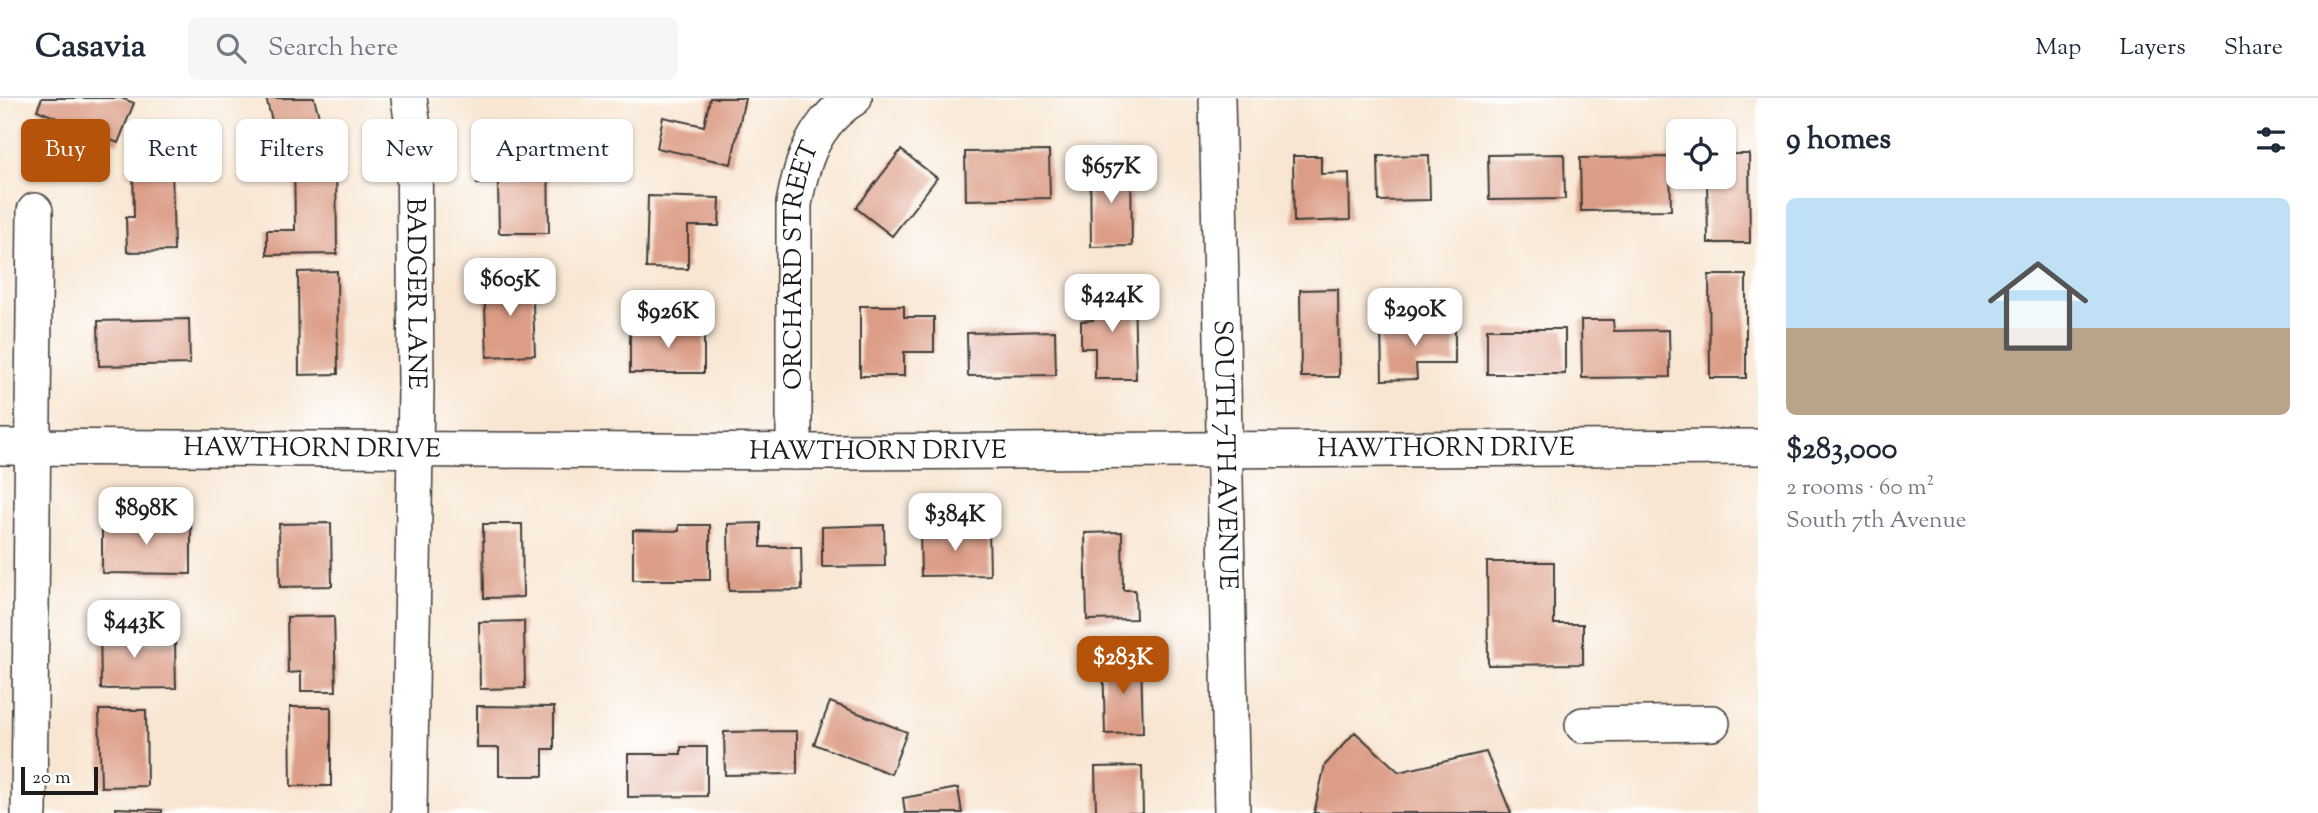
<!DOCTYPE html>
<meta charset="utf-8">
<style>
body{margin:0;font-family:"Sorts Mill Goudy",serif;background:#f6f6f7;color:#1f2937;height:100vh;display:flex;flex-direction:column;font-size:26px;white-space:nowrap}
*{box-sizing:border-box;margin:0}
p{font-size:23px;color:#747a83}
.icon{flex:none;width:38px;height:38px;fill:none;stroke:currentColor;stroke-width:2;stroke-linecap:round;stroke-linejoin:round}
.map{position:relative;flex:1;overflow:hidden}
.side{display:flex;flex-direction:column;background:#fff;width:560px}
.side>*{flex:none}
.guide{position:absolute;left:21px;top:21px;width:665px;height:63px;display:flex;gap:14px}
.tools{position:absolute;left:1666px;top:21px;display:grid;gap:14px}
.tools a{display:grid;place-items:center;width:70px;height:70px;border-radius:10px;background:#fff;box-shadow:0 2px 5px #0004;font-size:35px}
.scale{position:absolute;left:21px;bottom:18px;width:77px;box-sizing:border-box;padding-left:7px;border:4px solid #1c1c1c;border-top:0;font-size:19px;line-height:24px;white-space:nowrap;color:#1c1c1c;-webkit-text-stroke:5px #fff;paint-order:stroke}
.price{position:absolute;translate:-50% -60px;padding:0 16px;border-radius:14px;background:#fff;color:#222;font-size:23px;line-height:46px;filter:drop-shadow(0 2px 4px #0008)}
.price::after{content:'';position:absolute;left:50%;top:42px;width:21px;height:16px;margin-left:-10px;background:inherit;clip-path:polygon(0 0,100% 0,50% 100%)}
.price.selected{background:#b45309;color:#fff}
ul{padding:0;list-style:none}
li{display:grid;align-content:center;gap:14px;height:371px;padding:0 28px}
li span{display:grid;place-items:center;height:217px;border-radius:10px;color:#555}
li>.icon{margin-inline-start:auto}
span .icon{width:126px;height:126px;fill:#fffc;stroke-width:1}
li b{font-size:30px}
h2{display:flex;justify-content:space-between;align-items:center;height:84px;padding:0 28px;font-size:30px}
.tag{padding:0 24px;border-radius:10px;background:#fff;box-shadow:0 2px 5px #0004;font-size:24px;line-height:63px}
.tag.selected{background:#b45309;color:#fff}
header{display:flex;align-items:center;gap:42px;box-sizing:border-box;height:98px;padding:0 35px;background:#fff;border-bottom:2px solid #e0e1e3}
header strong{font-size:33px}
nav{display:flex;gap:38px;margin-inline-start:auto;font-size:24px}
.search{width:490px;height:63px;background:#f6f6f7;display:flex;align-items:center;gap:18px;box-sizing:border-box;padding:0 24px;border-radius:10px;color:#747a83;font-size:26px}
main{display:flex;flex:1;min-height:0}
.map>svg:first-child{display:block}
.building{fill:#dc9d86}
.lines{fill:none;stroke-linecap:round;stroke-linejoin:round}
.minor-casing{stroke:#3d3a37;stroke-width:38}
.minor{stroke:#fff;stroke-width:35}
.labels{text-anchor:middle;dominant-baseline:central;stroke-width:6;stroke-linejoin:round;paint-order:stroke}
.street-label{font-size:26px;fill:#1c1c1c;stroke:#fff}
</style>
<header>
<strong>Casavia</strong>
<div class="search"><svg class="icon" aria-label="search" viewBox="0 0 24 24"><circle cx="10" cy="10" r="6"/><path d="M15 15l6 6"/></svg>Search here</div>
<nav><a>Map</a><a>Layers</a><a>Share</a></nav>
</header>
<main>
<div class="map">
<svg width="1758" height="715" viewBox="0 0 1758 715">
<rect width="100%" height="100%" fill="#fff"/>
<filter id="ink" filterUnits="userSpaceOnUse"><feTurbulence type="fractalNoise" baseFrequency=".0143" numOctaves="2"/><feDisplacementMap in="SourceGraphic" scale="14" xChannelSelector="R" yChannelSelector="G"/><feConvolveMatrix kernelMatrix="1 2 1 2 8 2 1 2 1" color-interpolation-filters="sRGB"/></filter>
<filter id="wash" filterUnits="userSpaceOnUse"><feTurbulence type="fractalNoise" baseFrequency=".00686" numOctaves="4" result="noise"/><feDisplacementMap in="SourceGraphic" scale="28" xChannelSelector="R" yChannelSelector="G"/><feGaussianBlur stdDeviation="1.57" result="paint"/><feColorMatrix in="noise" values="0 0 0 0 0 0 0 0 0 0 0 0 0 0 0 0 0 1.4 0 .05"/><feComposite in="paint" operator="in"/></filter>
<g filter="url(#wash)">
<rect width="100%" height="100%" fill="#f8e6d2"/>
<g id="blocks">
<!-- building -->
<path class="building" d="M42,0H121L134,5L118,45L37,12Z
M266,0H314L323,33L278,45Z
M710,0H745L731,66L657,50L663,19L704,28Z
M901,52L937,80L892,138L856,110Z
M1049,53L1050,100L966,102L965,54Z
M477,56H548L549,135H499L498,86H477Z
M1564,56L1565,101L1489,102L1488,57Z
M1724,56H1749L1750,145H1708L1707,79H1724Z
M336,57L337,156L267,157V132H295L294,58Z
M1429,57L1430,102L1379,103L1378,58Z
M1293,58H1321V76L1349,75L1350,122L1294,124Z
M1670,59L1671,112L1581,113L1580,60Z
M172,66L174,153L127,154L126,119H134L133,67Z
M1131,66L1132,148L1091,149L1090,67Z
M648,98L720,100L719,128H688V171L646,170Z
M337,173L338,276L299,277L298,174Z
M1709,177H1746V280H1710Z
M532,181L535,257L487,259L484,183Z
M1338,191L1339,279H1301L1300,192Z
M1092,192H1134L1136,281H1095V250H1081V223L1093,222Z
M860,208H904V219H934V254H904V278H860Z
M189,221L190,266L99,268L98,223Z
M1581,222H1613L1614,233L1669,232L1670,279L1582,280Z
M1455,225V266H1416L1417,281L1382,282L1381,226Z
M674,227H704V275H630V231H674Z
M1487,231H1565V276H1487Z
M1055,233L1056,277L968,278L967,235Z
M102,423L191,424V476L102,475Z
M331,425L332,488L280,489L279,426Z
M761,425V449H801L802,492L729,493L728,426Z
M483,426H522L523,499L484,500Z
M679,427H710V482H633V432L679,433Z
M884,427L885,468L822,469V429Z
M989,432L990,477L921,478L920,433Z
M1122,434L1123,492H1135L1136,521L1087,522L1085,435Z
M1487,464H1554V526H1583V566L1488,567Z
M334,518L336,593H301V574L288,575L287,519Z
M100,522H132V546L175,545L176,590L101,591Z
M524,523L525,590L480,591L479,524Z
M1141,559L1143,635L1105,636L1103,560Z
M830,604L907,634L891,676L814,646Z
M477,608L554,609V651H543V678H499V650H477Z
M290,609H331V688H291Z
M99,612H146L147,688L101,689Z
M797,633V676L725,677L724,634Z
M1355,634L1399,674L1486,654L1511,715H1314L1325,667Z
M681,649H707V698L628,699V656H681Z
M1142,668L1143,715H1096L1095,669Z
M958,690L962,715H905L903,700Z
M116,710L162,712V715H116Z"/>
</g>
</g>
<g filter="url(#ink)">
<use href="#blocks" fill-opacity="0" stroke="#3d3a37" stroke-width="2"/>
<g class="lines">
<defs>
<g id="minor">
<path id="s1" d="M409,0L414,36L416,291L409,715"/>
<path id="s2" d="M1217,0L1232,715"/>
<path id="s3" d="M0,349L827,354L1758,349"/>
<path id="s4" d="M794,354V106C802,62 814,25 854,0"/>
<path d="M1583,627L1712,625"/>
<path d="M29,715L35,113"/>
</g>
</defs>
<!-- minor casing -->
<use href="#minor" class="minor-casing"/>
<!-- minor -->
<use href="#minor" class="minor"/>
</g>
</g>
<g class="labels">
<!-- street labels -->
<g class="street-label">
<text stroke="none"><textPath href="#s4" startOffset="187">ORCHARD STREET</textPath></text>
<text stroke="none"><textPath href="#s1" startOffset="196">BADGER LANE</textPath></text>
<text stroke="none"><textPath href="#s3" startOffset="312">HAWTHORN DRIVE</textPath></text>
<text stroke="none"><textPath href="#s3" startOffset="1446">HAWTHORN DRIVE</textPath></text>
<text stroke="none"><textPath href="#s3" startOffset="878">HAWTHORN DRIVE</textPath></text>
<text stroke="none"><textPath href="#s2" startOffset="357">SOUTH 7TH AVENUE</textPath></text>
</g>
</g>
</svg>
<div class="tools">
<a><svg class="icon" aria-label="locate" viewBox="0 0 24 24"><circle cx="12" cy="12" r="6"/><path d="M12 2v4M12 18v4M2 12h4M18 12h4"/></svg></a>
</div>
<div class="scale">20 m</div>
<b class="price" style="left:1111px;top:107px">$657K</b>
<b class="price" style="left:510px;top:220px">$605K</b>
<b class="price" style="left:1112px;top:236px">$424K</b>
<b class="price" style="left:1415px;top:250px">$290K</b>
<b class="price" style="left:668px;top:252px">$926K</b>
<b class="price" style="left:146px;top:449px">$898K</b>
<b class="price" style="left:955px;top:455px">$384K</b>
<b class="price" style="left:134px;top:562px">$443K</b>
<b class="price selected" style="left:1123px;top:598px">$283K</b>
<div class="guide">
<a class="tag selected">Buy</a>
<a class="tag">Rent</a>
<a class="tag">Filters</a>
<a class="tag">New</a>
<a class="tag">Apartment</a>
</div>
</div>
<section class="side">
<h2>9 homes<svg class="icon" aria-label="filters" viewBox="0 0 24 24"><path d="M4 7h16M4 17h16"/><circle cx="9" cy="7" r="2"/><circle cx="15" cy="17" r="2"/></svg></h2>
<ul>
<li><span style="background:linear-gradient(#bfe0f5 60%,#b9a48a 0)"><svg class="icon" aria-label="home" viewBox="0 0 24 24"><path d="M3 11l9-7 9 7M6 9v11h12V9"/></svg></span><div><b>$283,000</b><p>2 rooms · 60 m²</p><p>South 7th Avenue</p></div></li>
</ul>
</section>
</main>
